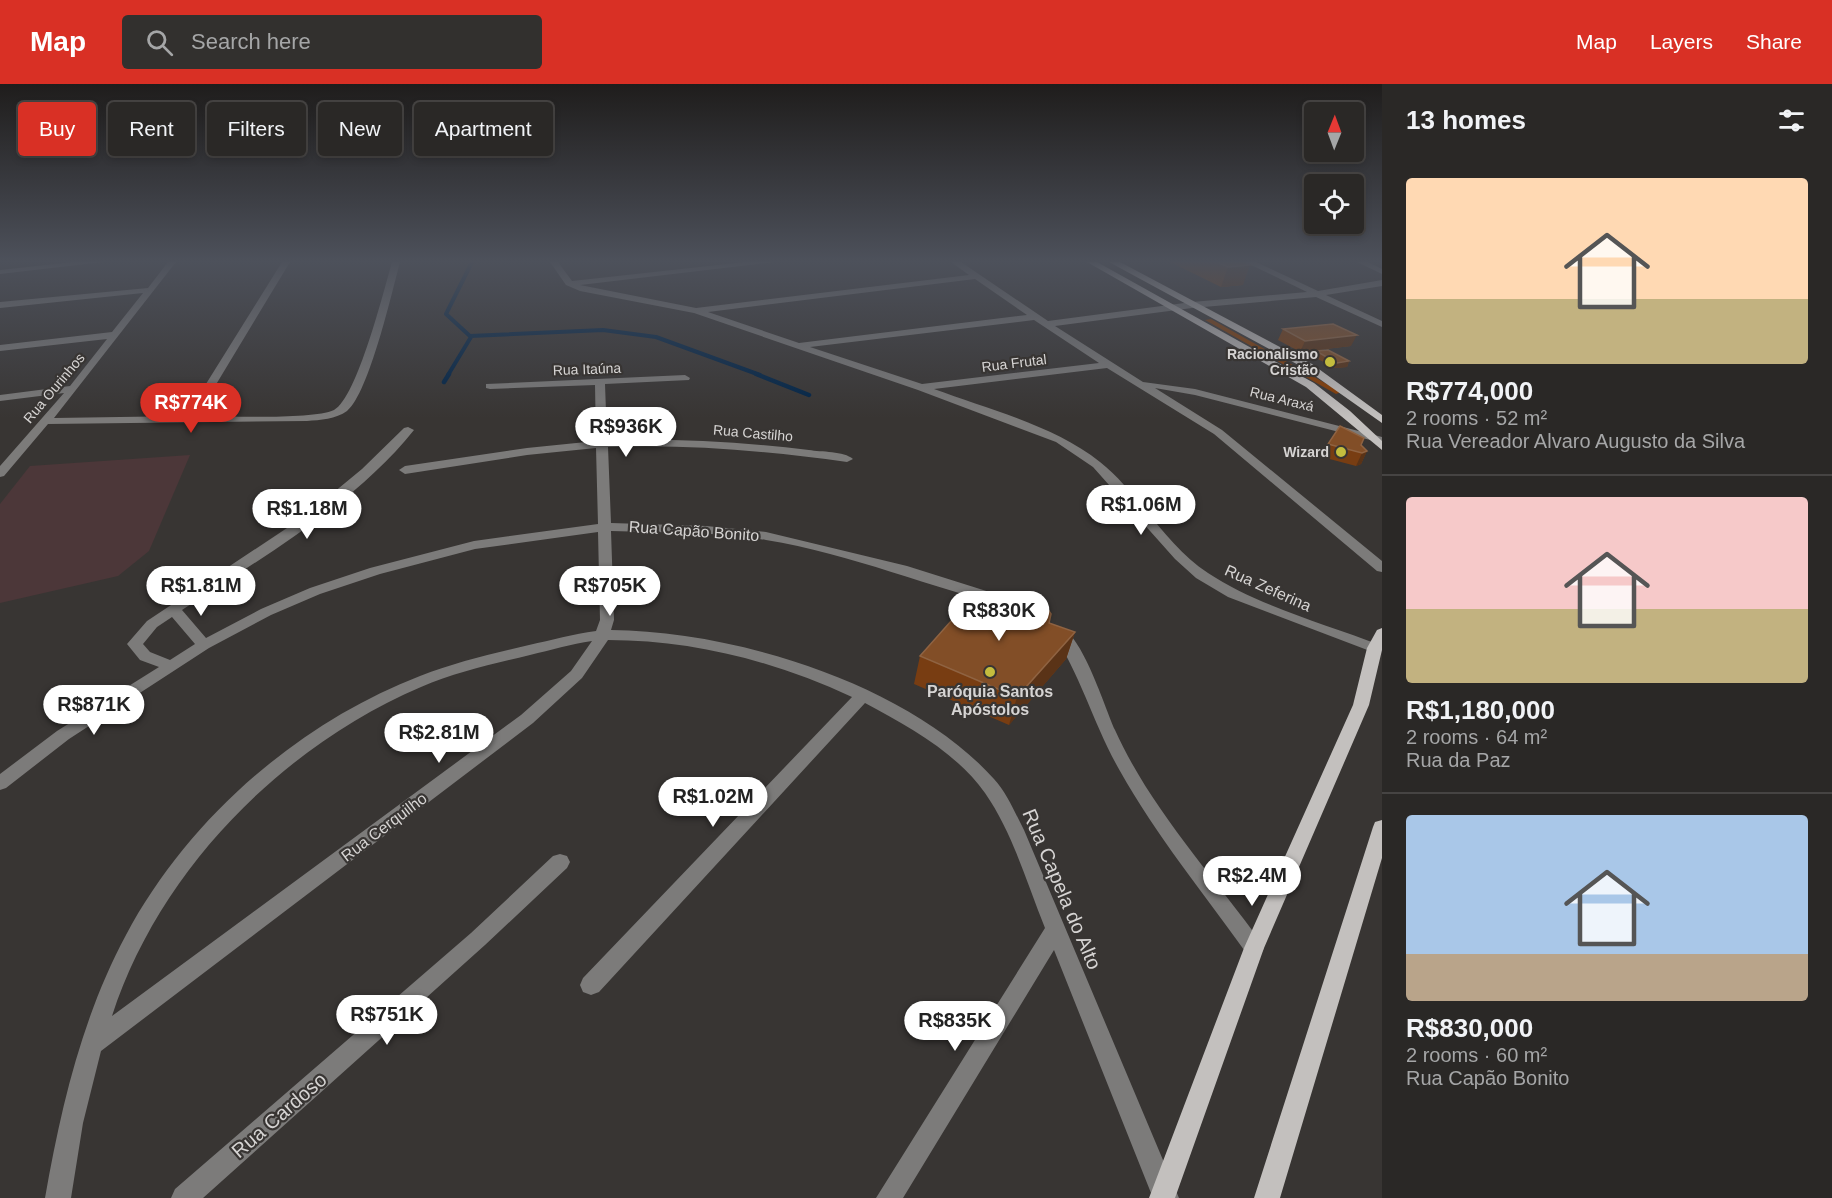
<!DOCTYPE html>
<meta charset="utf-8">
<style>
body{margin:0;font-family:Helvetica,sans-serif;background:#32302e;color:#f1f3f6;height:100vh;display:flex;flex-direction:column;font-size:22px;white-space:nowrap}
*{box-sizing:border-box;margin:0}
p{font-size:20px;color:#a5a6a7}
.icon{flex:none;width:33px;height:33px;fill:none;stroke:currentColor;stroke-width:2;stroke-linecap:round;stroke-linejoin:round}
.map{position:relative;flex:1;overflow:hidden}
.details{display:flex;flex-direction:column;background:#2a2826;width:450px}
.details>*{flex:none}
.guide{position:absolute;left:18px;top:18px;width:570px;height:54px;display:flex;gap:12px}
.needle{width:39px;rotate:1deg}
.controls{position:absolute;left:1304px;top:18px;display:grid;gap:12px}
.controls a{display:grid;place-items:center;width:60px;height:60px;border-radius:6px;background:#2a2826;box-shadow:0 3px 9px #0003,0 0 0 2px #464443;font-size:30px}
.price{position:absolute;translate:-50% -51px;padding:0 14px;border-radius:21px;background:#fff;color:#222;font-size:20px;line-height:39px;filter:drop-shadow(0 2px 3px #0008)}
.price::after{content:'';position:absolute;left:50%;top:36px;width:18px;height:14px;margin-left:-9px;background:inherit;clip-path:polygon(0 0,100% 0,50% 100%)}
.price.selected{background:#d93025;color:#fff}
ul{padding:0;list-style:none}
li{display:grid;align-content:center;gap:12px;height:318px;padding:0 24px}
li+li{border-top:2px solid #464443}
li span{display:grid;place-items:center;height:186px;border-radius:6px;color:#555}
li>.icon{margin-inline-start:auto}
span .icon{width:108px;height:108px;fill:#fffc;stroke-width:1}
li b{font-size:26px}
h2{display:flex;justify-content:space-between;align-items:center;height:72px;padding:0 24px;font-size:26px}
.tag{padding:0 21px;border-radius:6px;background:#2a2826;box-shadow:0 3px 9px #0003,0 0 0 2px #464443;font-size:21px;line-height:54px}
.tag.selected{background:#d93025;color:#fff}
header{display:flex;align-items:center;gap:36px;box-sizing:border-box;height:84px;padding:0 30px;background:#d93025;color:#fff}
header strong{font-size:28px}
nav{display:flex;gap:33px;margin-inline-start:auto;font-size:21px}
.search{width:420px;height:54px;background:#32302e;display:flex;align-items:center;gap:15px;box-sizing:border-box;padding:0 21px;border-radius:6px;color:#a5a6a7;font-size:22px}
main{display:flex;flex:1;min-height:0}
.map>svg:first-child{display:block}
.education{fill:#4c3739}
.green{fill:#8a3d02}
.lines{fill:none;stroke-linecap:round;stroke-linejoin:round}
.stream-far1{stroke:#002447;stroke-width:4}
.stream{stroke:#002447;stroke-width:4.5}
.minor{fill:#7c7b7a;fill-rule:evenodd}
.major{fill:#c3c0be;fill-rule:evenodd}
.wall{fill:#783d12}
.shaded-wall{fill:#5a3317}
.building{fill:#824e27;stroke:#8f6342;stroke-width:1.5}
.poi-dot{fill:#c4bd3e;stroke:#383533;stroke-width:2}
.labels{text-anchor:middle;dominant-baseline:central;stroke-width:4.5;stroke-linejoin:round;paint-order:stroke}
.far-poi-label{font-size:14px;font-weight:bold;fill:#d6d4d3;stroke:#383533;text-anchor:end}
.far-street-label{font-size:14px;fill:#d6d4d3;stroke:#383533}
.street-label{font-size:16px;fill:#d6d4d3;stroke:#383533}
.poi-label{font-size:16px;font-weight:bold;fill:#d6d4d3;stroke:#383533}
.near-street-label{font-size:20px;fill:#d6d4d3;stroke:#383533}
</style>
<header>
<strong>Map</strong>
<div class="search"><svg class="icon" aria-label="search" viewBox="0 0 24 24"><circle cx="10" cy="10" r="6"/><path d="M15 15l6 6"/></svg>Search here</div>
<nav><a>Map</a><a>Layers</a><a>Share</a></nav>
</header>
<main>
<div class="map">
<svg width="1382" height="1114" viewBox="0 0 1382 1114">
<rect width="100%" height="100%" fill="#383533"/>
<!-- education -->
<path class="education" d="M190,371L149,467L118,492L0,519V420L30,382Z"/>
<!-- green -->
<path class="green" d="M1211,235L1341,308L1336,310L1205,236Z"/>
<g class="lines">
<!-- stream-far1 -->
<path class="stream-far1" d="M470,252L603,246L656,253L760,291
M448,291L471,253L446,230L472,178"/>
<!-- stream -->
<path class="stream" d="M756,290L809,311
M444,298L449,290"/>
<!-- minor -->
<path class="minor" d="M73,178H103L0,190V186Z
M168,178H176L54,334L186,332L282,178H290L197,332C226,332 312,336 334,326C357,314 384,206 392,178H400C392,208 369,309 347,327C336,335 320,336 307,337L48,340L4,392L0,393V382L64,309L0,317V311L70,302L107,255L0,267V261L112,248L143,209L0,224V218L148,204Z
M550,178H558L572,197L745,178H774L580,201L696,224L969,191L951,178H961L1048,237L1192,218L1307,208L1245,178H1256L1318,207L1382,196V202L1326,211L1382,237V243L1316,213L1192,224L1055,242L1143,298L1195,305L1382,353V359L1195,311L1155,304L1222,346L1382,477V488L1377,487L1214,350L1107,284L934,305C988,325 1055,342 1100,378C1140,410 1165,461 1208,489C1256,521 1325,540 1380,561L1382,565L1375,569L1370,567L1228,513L1196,494L1175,475L1093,383L1056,358L918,306L694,229L580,207L566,201ZM975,195L1027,231L799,259L708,228ZM1034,236L1099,279L922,300L810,263Z
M1357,178H1368L1382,185V190Z
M685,291L690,294L689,296L605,300L607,356C675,354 742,358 809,366C821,368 844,367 853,375L847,378C767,367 688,360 608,363L611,439L706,442L766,448L907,482L1021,518L1023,521L1016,525C932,504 851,470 766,456C715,447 662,449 611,447L614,536L611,546C735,547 909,600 994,695C1007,709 1015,729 1024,746L1179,1114H1153L1054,866L903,1114H876L1045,844C1027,800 1013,749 985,709C957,669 908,642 865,619L599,908L591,911L583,908L580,901L583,894L852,613C774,577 693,556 608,556L582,594L533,639L101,967L83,1039L71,1114H45C61,1023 82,933 126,851C188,735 298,639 420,592C456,578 492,570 529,561C552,556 573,550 596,547L600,536L598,448L475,465L380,490L320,510L271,531L209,564L69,655L6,704L0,706V690L57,647L159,583L140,576L127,560L147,537L305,432L362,385L404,344L408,343L414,346C354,421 261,474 182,526L206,554L261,525L310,504L370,484L474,457L598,440L596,364L527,371L405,390L399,386L405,382L527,364L596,357L595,301L490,305L486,304V300ZM172,533L195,560L170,576L150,568L143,560L157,543ZM592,557L571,587L521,631L112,932C159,787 281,663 421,603C456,588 493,580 530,571C551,566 571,560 592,557Z
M1059,543C1082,549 1105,624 1115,646C1149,722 1212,791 1261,858L1264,864L1261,870L1254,873L1247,870C1204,810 1156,751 1120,687C1094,642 1081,591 1052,548Z
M560,770L567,772L570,778L567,784L485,861L203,1114H171L175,1105L471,849L553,772Z"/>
<!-- major -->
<path class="major" d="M1087,178H1097L1314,299L1350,327L1382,357V366L1306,303Z
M1109,178H1120L1312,280L1382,331V339L1304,284Z
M1382,544V566L1369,621L1264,864L1175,1114H1149L1244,864L1353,621L1367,564L1377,546Z
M1382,736V774L1280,1114H1254L1373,743L1375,738Z"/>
</g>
<!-- wall -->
<path class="wall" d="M1170,178H1244L1243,201L1221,203Z
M1283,245L1351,262L1300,268L1278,256Z
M1316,267L1349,277L1347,283L1335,284L1314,273Z
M1328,360L1367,367L1361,380L1356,382L1322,373Z
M1075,548L1066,575L1009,641L914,600L920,572Z"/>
<!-- shaded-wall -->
<path class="shaded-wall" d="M1250,181L1243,201L1221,203L1228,183Z
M1357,251L1351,262L1300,268L1305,257Z
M1349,277L1347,283L1335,284L1337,279Z
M1367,367L1361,380L1356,382L1362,369Z
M1075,548L1066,575L1009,641L1017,613Z"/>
<!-- building -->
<path class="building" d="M1217,178H1244L1250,181L1228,183Z
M1333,240L1357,251L1305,257L1283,245Z
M1328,266L1349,277L1337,279L1316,267Z
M1340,342L1364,354L1361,361L1367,367L1362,369L1328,360Z
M975,510L996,516L1011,512L1029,513L1045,521L1051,530L1049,539L1075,548L1017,613L920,572Z"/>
<!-- sky -->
<linearGradient id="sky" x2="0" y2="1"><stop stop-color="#1f1d1c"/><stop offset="0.53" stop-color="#4d515b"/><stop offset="1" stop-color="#4d515b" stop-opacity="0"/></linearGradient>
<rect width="1382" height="334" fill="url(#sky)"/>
<!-- markers -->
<g class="poi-dot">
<circle cx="1330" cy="278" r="6"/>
<circle cx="1341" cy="368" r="6"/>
<circle cx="990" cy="588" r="6"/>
</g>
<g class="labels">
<!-- far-poi labels -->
<g class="far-poi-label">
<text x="1318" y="270">Racionalismo<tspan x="1318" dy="16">Cristão</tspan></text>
<text x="1329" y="368">Wizard</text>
</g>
<!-- far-street labels -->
<g class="far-street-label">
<text transform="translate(1014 279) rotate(-7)">Rua Frutal</text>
<text transform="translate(587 285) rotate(-2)">Rua Itaúna</text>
<text transform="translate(54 304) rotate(-50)">Rua Ourinhos</text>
<text transform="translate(1282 315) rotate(14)">Rua Araxá</text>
<text transform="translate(753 349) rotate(5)">Rua Castilho</text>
</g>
<!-- street labels -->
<g class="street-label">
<text transform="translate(694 447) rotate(4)">Rua Capão Bonito</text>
<text transform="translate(1268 504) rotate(24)">Rua Zeferina</text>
<text transform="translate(384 743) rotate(-37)">Rua Cerquilho</text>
</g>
<!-- poi labels -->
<g class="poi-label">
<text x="990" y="607">Paróquia Santos<tspan x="990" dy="18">Apóstolos</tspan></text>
</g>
<!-- near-street labels -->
<g class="near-street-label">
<text transform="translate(1062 805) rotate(67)">Rua Capela do Alto</text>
<text transform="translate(279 1031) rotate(-41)">Rua Cardoso</text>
</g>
</g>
</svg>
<div class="controls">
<a><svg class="needle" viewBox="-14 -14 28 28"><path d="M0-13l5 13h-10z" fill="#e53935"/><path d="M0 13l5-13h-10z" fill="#a5a6a7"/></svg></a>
<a><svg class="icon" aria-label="locate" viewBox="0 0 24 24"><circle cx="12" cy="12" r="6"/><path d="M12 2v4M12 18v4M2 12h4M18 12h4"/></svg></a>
</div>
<b class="price selected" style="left:191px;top:350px">R$774K</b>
<b class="price" style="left:626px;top:374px">R$936K</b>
<b class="price" style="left:1141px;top:452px">R$1.06M</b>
<b class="price" style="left:307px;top:456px">R$1.18M</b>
<b class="price" style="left:201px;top:533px">R$1.81M</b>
<b class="price" style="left:610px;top:533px">R$705K</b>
<b class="price" style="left:999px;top:558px">R$830K</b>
<b class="price" style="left:94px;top:652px">R$871K</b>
<b class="price" style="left:439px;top:680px">R$2.81M</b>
<b class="price" style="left:713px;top:744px">R$1.02M</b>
<b class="price" style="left:1252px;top:823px">R$2.4M</b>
<b class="price" style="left:387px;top:962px">R$751K</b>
<b class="price" style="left:955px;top:968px">R$835K</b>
<div class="guide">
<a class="tag selected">Buy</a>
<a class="tag">Rent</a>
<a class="tag">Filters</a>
<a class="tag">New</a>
<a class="tag">Apartment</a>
</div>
</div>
<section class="details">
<h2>13 homes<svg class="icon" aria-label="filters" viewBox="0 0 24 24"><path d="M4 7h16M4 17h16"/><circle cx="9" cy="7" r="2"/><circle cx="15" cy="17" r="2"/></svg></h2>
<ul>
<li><span style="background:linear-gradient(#ffd9b3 65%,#c2b280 0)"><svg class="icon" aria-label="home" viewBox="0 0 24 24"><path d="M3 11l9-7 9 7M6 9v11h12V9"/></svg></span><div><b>R$774,000</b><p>2 rooms · 52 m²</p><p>Rua Vereador Alvaro Augusto da Silva</p></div></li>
<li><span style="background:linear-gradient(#f6c9c9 60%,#c2b280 0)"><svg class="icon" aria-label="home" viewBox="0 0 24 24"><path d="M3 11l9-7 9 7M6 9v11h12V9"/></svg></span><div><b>R$1,180,000</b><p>2 rooms · 64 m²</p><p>Rua da Paz</p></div></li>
<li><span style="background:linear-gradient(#a9c7e8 75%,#b9a48a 0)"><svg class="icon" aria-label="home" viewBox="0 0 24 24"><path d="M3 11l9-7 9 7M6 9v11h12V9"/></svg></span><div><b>R$830,000</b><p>2 rooms · 60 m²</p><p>Rua Capão Bonito</p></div></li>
</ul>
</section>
</main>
